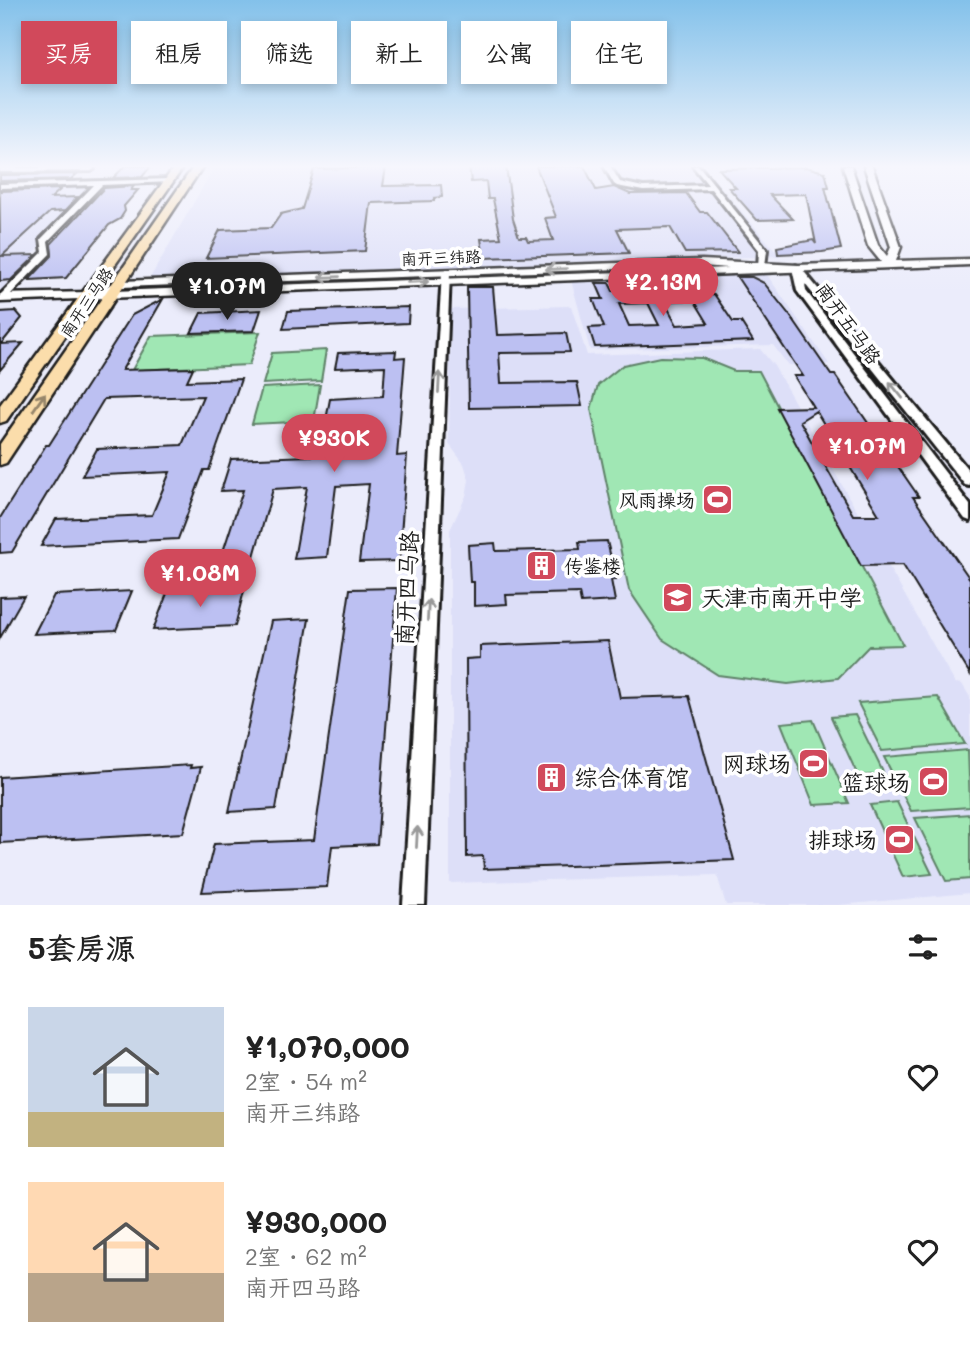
<!DOCTYPE html>
<html lang="zh">
<meta charset="utf-8">
<style>
body{margin:0;font-family:Mali,"LXGW WenKai TC",sans-serif;background:#f2f2f2;color:#222;height:100vh;display:flex;flex-direction:column;font-size:26px;white-space:nowrap}
*{box-sizing:border-box;margin:0}
p{font-size:23px;color:#767676}
.icon{flex:none;width:38px;height:38px;fill:none;stroke:currentColor;stroke-width:2;stroke-linecap:round;stroke-linejoin:round}
.map{position:relative;height:905px;overflow:hidden}
.drawer{display:flex;flex-direction:column;background:#fff;flex:1}
.drawer>*{flex:none}
.guide{position:absolute;left:21px;top:21px;width:929px;height:63px;display:flex;gap:14px}
.price{position:absolute;translate:-50% -60px;padding:0 16px;border-radius:24px;background:#d1495b;color:#fff;font-size:23px;line-height:46px;filter:drop-shadow(0 2px 4px #0008)}
.price::after{content:'';position:absolute;left:50%;top:42px;width:21px;height:16px;margin-left:-10px;background:inherit;clip-path:polygon(0 0,100% 0,50% 100%)}
.price.current{background:#222;color:#fff}
ul{padding:0;list-style:none}
li{display:flex;align-items:center;gap:21px;height:175px;padding:0 28px}
li span{display:grid;place-items:center;flex:none;width:196px;height:140px;border-radius:0px;color:#555}
li>.icon{margin-inline-start:auto}
span .icon{width:84px;height:84px;fill:#fffc;stroke-width:1}
li b{font-size:30px}
h2{display:flex;justify-content:space-between;align-items:center;height:84px;padding:0 28px;font-size:30px}
.pill{padding:0 24px;border-radius:0px;background:#fff;box-shadow:0 4px 10px #0003;font-size:24px;line-height:63px}
.pill.current{background:#d1495b;color:#fff}
.map>svg:first-child{display:block}
.built{fill:#dddff8}
.green{fill:#a0e7b4;stroke:#5e8268;stroke-width:2}
.building{fill:#bcc0f2;stroke:#1c1c1c;stroke-width:2;fill-rule:evenodd}
.lines{fill:none;stroke-linecap:round;stroke-linejoin:round}
.street-casing{stroke:#1c1c1c;stroke-width:6}
.secondary-casing{stroke:#1c1c1c;stroke-width:5}
.primary-casing{stroke:#1c1c1c;stroke-width:5}
.street{fill:#fff;fill-rule:evenodd}
.secondary{fill:#fff;fill-rule:evenodd}
.primary{fill:#fbddab;fill-rule:evenodd}
.oneway{stroke:#999}
.oneway2{stroke:#97866b}
.labels{text-anchor:middle;dominant-baseline:central;stroke-width:7;stroke-linejoin:round;paint-order:stroke}
.far-street-label{font-size:16px;fill:#1c1c1c;stroke:#fff}
.street-label{font-size:19px;fill:#1c1c1c;stroke:#fff}
.poi-label{font-size:19px;fill:#1c1c1c;stroke:#fff;text-anchor:end}
.near-street-label{font-size:23px;fill:#1c1c1c;stroke:#fff}
.near-poi-label{font-size:23px;fill:#1c1c1c;stroke:#fff;text-anchor:end}
</style>
<div class="map">
<svg width="970" height="905" viewBox="0 0 970 905">
<rect width="100%" height="100%" fill="#ebecfb"/>
<filter id="ink" filterUnits="userSpaceOnUse"><feTurbulence type="fractalNoise" baseFrequency=".0143" numOctaves="2"/><feDisplacementMap in="SourceGraphic" scale="14" xChannelSelector="R" yChannelSelector="G"/><feConvolveMatrix kernelMatrix="1 2 1 2 8 2 1 2 1" color-interpolation-filters="sRGB"/></filter>
<g filter="url(#ink)">
<!-- built -->
<path class="built" d="M215,166H703L780,256L150,278Z
M95,186L0,291V191L5,187Z
M765,272L829,364L788,365L773,345L590,350L571,280Z
M571,306L587,355L760,349L774,366L955,683L962,684L970,697V893L839,905H726L717,875L450,883V530L466,496L469,480L464,464L449,444L451,309Z"/>
<!-- green -->
<path class="green" d="M260,332L249,365L132,370L151,336Z
M326,350L321,381L263,384L272,353Z
M660,357L702,358L734,371H759L903,645L869,646L838,678L788,684L718,675L662,639L629,590L591,409L598,385L623,365Z
M320,385L314,421L252,424L262,388Z
M938,697L965,744L882,751L858,703Z
M855,715L884,774L858,776L831,717Z
M813,720L849,803L814,805L781,723Z
M968,750L970,807L911,811L884,757Z
M897,802L932,874L903,877L870,805Z
M970,814V879L946,881L915,818Z"/>
<!-- building -->
<path class="building" d="M125,166H151L142,177L113,178Z
M469,166H506L513,219L519,237H526L528,241L553,240L545,218L556,217L536,166H584L596,190L614,187L630,194L686,193L700,212H707L738,252L685,253L670,227L617,229L629,253L484,258L481,239L501,238L493,199H488L486,181L471,182Z
M386,167L383,186L441,185L442,197L434,198V201L371,203L365,251L206,258L220,230L271,228L281,214L302,209L314,169Z
M806,167L825,172L829,187H825L841,249L822,252L778,254L777,247L813,240L816,244L806,194L770,195L793,219L757,220L729,188H736L719,169Z
M77,174L71,179L0,181V175Z
M134,186L131,190H138L124,206L125,211L120,219L109,225L66,278L29,280L52,256L51,244L104,188Z
M61,189L51,198L78,197L65,211L50,212L2,256L37,255L11,280L0,281V191Z
M737,277H752L764,283L791,317L831,375H835L919,497H913L970,579V674L903,565L861,566L777,408L813,407L794,376H803ZM816,411L879,515H853L800,421Z
M596,283H609L613,291L694,287L699,295L714,294L733,322H741L753,341L595,347L589,328L604,327L593,299H603ZM694,300L708,323L677,325L664,301ZM648,303L659,325L629,326L619,304Z
M467,287H493L497,335L566,333L570,352L499,353L501,383L577,382L582,406L469,408Z
M163,299L122,370L193,368L187,381L241,379L209,470H204L178,539L41,546L56,519L152,515L170,472L82,476L97,449L182,445L203,396L104,399L12,552L0,553V518L46,445H49L132,315Z
M409,307L408,323L283,329L288,311Z
M261,310L254,331L191,333L201,313Z
M16,311L22,318L1,344L23,343L0,370V312Z
M396,351L395,358L405,357L397,456L407,455L399,561L359,562L369,484L336,486L327,557L294,559L307,487L273,489L253,560L220,561L243,490L221,491L231,459L334,455L339,419L326,420L330,399L383,396L385,366L335,368L338,353Z
M607,541L616,579L611,580L615,601L581,603L579,593L506,595L507,604L474,606V582H470L468,545L495,543L496,551L580,549L579,542Z
M245,587L235,626L153,630L168,591Z
M397,588L377,844L332,846L327,887L202,892L214,844L314,840L350,589Z
M132,591L116,630L34,634L54,595Z
M24,596L0,638V597Z
M309,619L276,809L229,812L271,621Z
M608,641L620,698L689,696L734,860L484,869L483,856L467,857L466,659L480,658V646Z
M191,765L190,768L201,767L183,833L0,843V777Z"/>
<g class="lines">
<defs>
<path id="street" d="M604,166H610L620,182L643,187L708,185L693,166H699L767,250L765,266L758,268L759,250L711,189L643,191L617,186L614,184Z
M0,168L91,167L94,169L91,171L0,172Z
M169,179L171,180V182L102,185L48,241L50,254L5,300H0V295L43,252L41,239L94,185L0,188V184Z
M796,265L801,268L970,472V486L965,485L805,284L806,291L970,505V521L965,519L797,291L792,268Z
M446,270L450,273L425,905H403L442,273Z"/>
<path id="secondary" d="M843,166H851L878,245L887,256L891,247L864,166H872L901,247L896,261L970,259V265L0,302V294L88,292L121,281L702,260L798,265L881,262L868,246ZM702,266L729,268L113,291L122,287Z"/>
<path id="primary" d="M175,166H184L6,421L0,423V405Z
M194,166H203L6,463L0,465V444Z"/>
</defs>
<!-- street casing -->
<use href="#street" class="street-casing"/>
<!-- secondary casing -->
<use href="#secondary" class="secondary-casing"/>
<!-- primary casing -->
<use href="#primary" class="primary-casing"/>
<!-- street -->
<use href="#street" class="street"/>
<!-- secondary -->
<use href="#secondary" class="secondary"/>
<!-- primary -->
<use href="#primary" class="primary"/>
</g>
<!-- one-way arrows -->
<defs><path id="oneway-shaft" d="M-6 0H5M1.5-3L5.5 0L1.5 3" fill="none" stroke-width="1.6" stroke-linecap="round" stroke-linejoin="round" transform="scale(1.75)"/></defs>
<g class="oneway">
<use href="#oneway-shaft" transform="translate(556 269) rotate(178)"/>
<use href="#oneway-shaft" transform="translate(329 277) rotate(178)"/>
<use href="#oneway-shaft" transform="translate(418 282) rotate(-2)"/>
<use href="#oneway-shaft" transform="translate(439 382) rotate(-87)"/>
<use href="#oneway-shaft" transform="translate(896 390) rotate(-129)"/>
<use href="#oneway-shaft" transform="translate(428 610) rotate(-87)"/>
<use href="#oneway-shaft" transform="translate(417 837) rotate(-87)"/>
</g>
<use class="oneway2" href="#oneway-shaft" transform="translate(39 402) rotate(-55)"/>
</g>
<!-- sky -->
<linearGradient id="sky" x2="0" y2="1"><stop stop-color="#83c1ea"/><stop offset="0.57" stop-color="#f6f6fd"/><stop offset="1" stop-color="#f6f6fd" stop-opacity="0"/></linearGradient>
<rect width="970" height="292" fill="url(#sky)"/>
<!-- icons -->
<defs>
<symbol id="stadium-square" viewBox="-11 -11 22 22"><rect x="-9" y="-9" width="18" height="18" rx="4" fill="#d1495b" stroke="#fff"/><path d="M0-5a6.5 5 0 1 0 0 10a6.5 5 0 1 0 0-10ZM-3.5-1.8h7v3.6h-7Z" fill="#fff"/></symbol>
<symbol id="building-square" viewBox="-11 -11 22 22"><rect x="-9" y="-9" width="18" height="18" rx="4" fill="#d1495b" stroke="#fff"/><path d="M-4-6H4V6H1V3H-1V6H-4ZM-2.5-4.3h1.7v1.8h-1.7ZM.8-4.3h1.7v1.8H.8ZM-2.5-1h1.7V.8h-1.7ZM.8-1h1.7V.8H.8Z" fill="#fff"/></symbol>
<symbol id="school-square" viewBox="-11 -11 22 22"><rect x="-9" y="-9" width="18" height="18" rx="4" fill="#d1495b" stroke="#fff"/><path d="M0-5L7-2L0 1L-7-2ZM-4 1L0 2.5L4 1V4Q0 6-4 4Z" fill="#fff"/></symbol>
</defs>
<g fill-rule="evenodd">
<use href="#stadium-square" x="700" y="482" width="35" height="35"/>
<use href="#building-square" x="524" y="548" width="35" height="35"/>
<use href="#school-square" x="660" y="580" width="35" height="35"/>
<use href="#stadium-square" x="796" y="746" width="35" height="35"/>
<use href="#building-square" x="534" y="760" width="35" height="35"/>
<use href="#stadium-square" x="916" y="764" width="35" height="35"/>
<use href="#stadium-square" x="882" y="822" width="35" height="35"/>
</g>
<g class="labels">
<!-- far-street labels -->
<g class="far-street-label">
<text transform="translate(441 257) rotate(-2)">南开三纬路</text>
<text transform="translate(86 302) rotate(-56)">南开三马路</text>
</g>
<!-- street labels -->
<g class="street-label">
<text transform="translate(849 323) rotate(54)">南开五马路</text>
</g>
<!-- poi labels -->
<g class="poi-label">
<text x="695" y="499">风雨操场</text>
<text x="564" y="565" text-anchor="start">传鉴楼</text>
</g>
<!-- near-street labels -->
<g class="near-street-label">
<text transform="translate(406 588) rotate(-87)">南开四马路</text>
</g>
<!-- near-poi labels -->
<g class="near-poi-label">
<text x="701" y="597" text-anchor="start">天津市南开中学</text>
<text x="791" y="763">网球场</text>
<text x="574" y="777" text-anchor="start">综合体育馆</text>
<text x="910" y="782">篮球场</text>
<text x="877" y="839">排球场</text>
</g>
</g>
</svg>
<b class="price" style="left:663px;top:318px">¥2.13M</b>
<b class="price current" style="left:227px;top:322px">¥1.07M</b>
<b class="price" style="left:334px;top:474px">¥930K</b>
<b class="price" style="left:867px;top:482px">¥1.07M</b>
<b class="price" style="left:200px;top:609px">¥1.08M</b>
<div class="guide">
<a class="pill current">买房</a>
<a class="pill">租房</a>
<a class="pill">筛选</a>
<a class="pill">新上</a>
<a class="pill">公寓</a>
<a class="pill">住宅</a>
</div>
</div>
<section class="drawer">
<h2>5套房源<svg class="icon" aria-label="filters" viewBox="0 0 24 24"><path d="M4 7h16M4 17h16"/><circle cx="9" cy="7" r="2"/><circle cx="15" cy="17" r="2"/></svg></h2>
<ul>
<li><span style="background:linear-gradient(#c9d6e8 75%,#c2b280 0)"><svg class="icon" aria-label="home" viewBox="0 0 24 24"><path d="M3 11l9-7 9 7M6 9v11h12V9"/></svg></span><div><b>¥1,070,000</b><p>2室 · 54 m²</p><p>南开三纬路</p></div><svg class="icon" aria-label="heart" viewBox="0 0 24 24"><path d="M12 20l-8-8c-3-5 5-10 8-4 3-6 11-1 8 4z"/></svg></li>
<li><span style="background:linear-gradient(#ffd9b3 65%,#b9a48a 0)"><svg class="icon" aria-label="home" viewBox="0 0 24 24"><path d="M3 11l9-7 9 7M6 9v11h12V9"/></svg></span><div><b>¥930,000</b><p>2室 · 62 m²</p><p>南开四马路</p></div><svg class="icon" aria-label="heart" viewBox="0 0 24 24"><path d="M12 20l-8-8c-3-5 5-10 8-4 3-6 11-1 8 4z"/></svg></li>
</ul>
</section>
